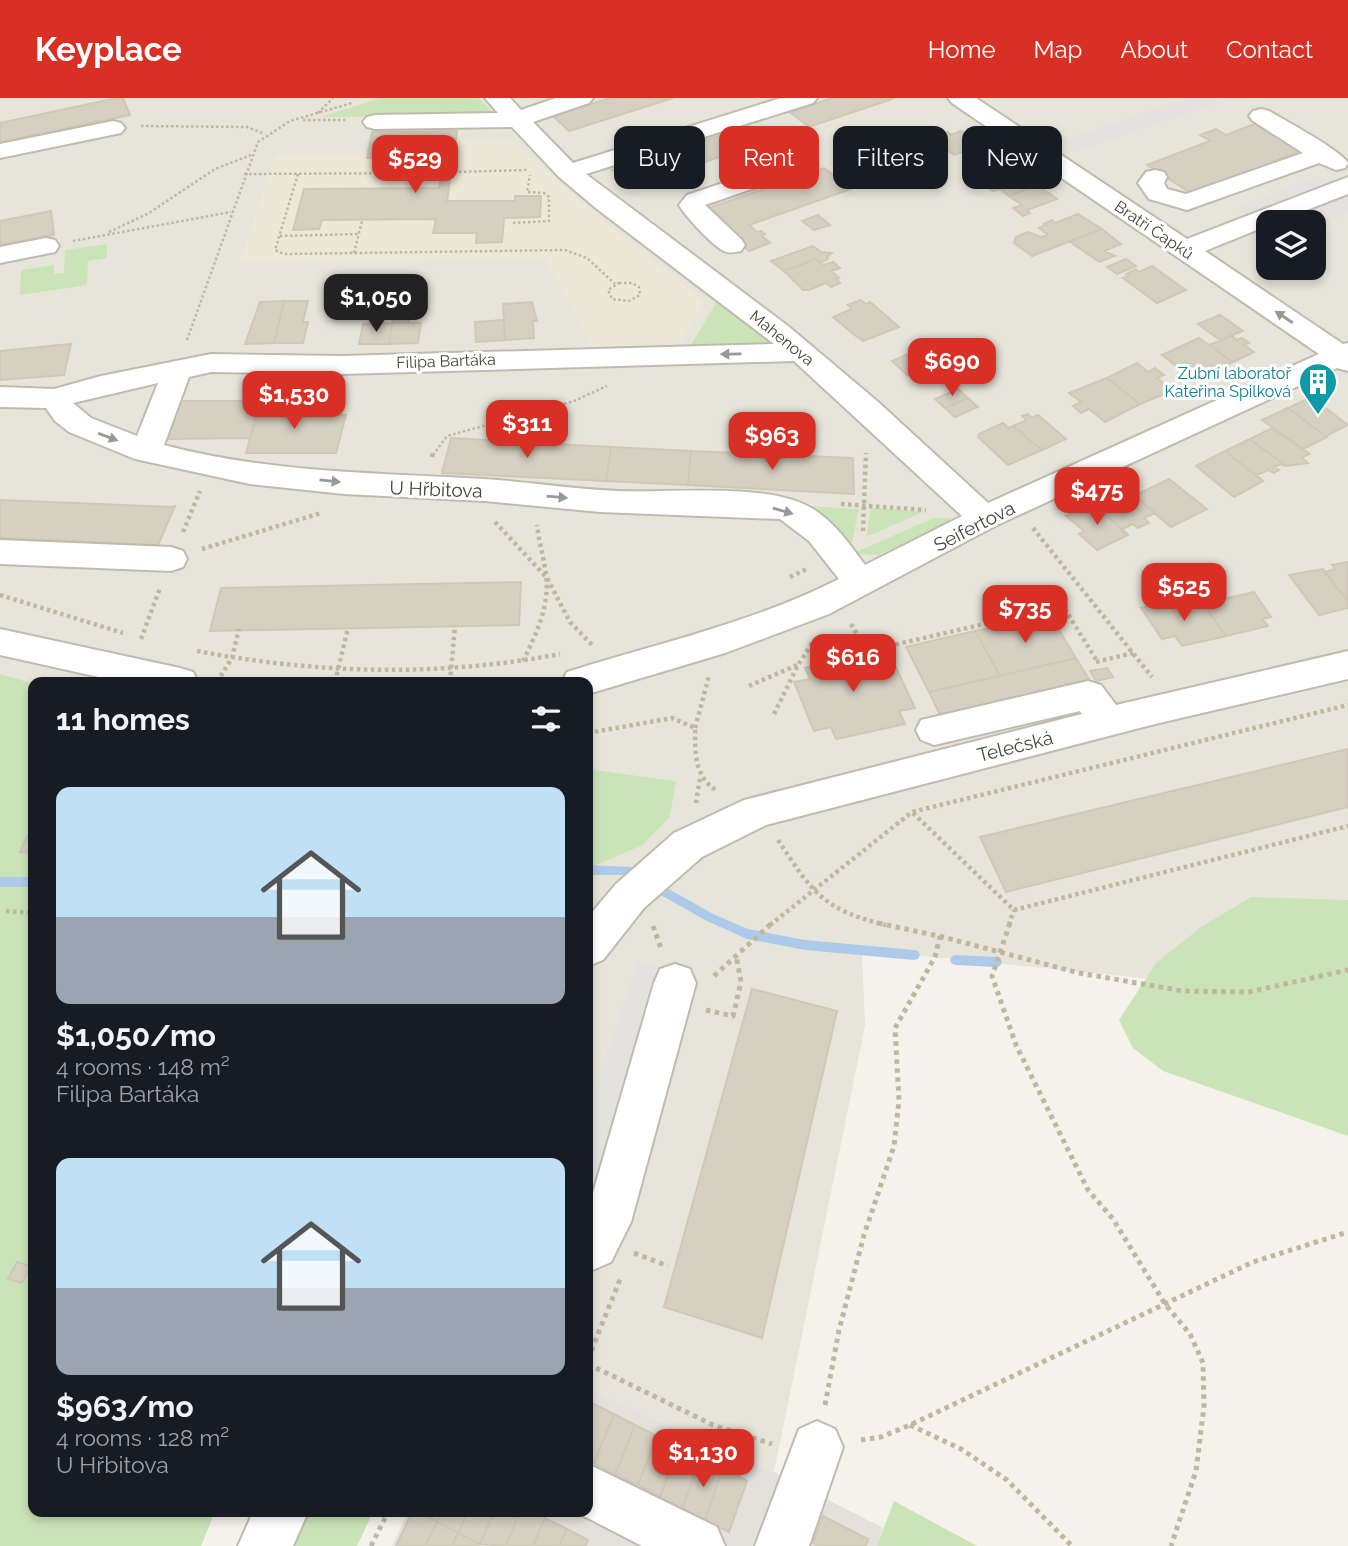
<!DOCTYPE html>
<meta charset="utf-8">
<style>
body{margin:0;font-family:Raleway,sans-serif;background:#20242c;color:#f1f3f6;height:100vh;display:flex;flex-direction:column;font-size:26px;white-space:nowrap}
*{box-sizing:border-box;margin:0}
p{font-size:23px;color:#9ea1a6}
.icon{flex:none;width:38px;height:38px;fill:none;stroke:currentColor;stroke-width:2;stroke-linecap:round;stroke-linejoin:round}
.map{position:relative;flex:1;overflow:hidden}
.side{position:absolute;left:28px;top:579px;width:565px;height:840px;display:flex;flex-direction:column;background:#171b24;border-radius:14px;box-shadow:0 4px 10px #0003}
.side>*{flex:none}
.hud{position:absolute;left:614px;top:28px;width:628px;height:63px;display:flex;gap:14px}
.tools{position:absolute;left:1256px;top:112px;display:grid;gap:14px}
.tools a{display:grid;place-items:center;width:70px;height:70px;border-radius:14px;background:#171b24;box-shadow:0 4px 10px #0003;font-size:35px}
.price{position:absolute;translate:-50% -60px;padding:0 16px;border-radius:14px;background:#d93025;color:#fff;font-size:23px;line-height:46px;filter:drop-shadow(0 2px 4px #0008)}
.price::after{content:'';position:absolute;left:50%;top:42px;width:21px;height:16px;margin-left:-10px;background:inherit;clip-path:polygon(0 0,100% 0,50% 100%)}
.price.selected{background:#222;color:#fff}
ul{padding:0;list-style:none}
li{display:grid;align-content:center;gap:14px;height:371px;padding:0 28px}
li span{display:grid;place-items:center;height:217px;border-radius:14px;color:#555}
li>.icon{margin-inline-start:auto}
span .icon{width:126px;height:126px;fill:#fffc;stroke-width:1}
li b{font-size:30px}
h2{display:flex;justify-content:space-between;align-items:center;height:84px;padding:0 28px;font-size:30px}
.chip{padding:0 24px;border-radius:14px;background:#171b24;box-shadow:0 4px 10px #0003;font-size:24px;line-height:63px}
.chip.selected{background:#d93025;color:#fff}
header{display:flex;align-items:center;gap:42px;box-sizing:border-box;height:98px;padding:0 35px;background:#d93025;color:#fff}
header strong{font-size:33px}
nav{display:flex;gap:38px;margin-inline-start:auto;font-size:24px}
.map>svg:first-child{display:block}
.residential{fill:#e7e5da;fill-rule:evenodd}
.industrial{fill:#e4e1dc}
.education{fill:#ebe8d7}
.green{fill:#cae4b8}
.parking{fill:#e3e2df}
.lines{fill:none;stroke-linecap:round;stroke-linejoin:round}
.stream{fill:#aecaea;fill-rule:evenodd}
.building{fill:#d5d0c2;stroke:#cfc8b5;stroke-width:2}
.minor-casing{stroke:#bfbbae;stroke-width:4}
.path-far2{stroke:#bfb8a1;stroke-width:2.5;stroke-dasharray:2.5 2.5;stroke-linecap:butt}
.path-far1{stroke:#bfb8a1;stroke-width:4.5;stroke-dasharray:3.5 3.5;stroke-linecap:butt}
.path{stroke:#bfb8a1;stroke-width:5;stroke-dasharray:4.5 4.5;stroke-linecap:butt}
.minor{fill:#fff;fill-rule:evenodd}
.oneway{fill:#9a9893}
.labels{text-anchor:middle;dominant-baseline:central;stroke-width:6;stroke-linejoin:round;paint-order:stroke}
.far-street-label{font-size:16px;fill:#48443a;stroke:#fff}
.far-culture-label{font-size:16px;fill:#0d838f;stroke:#fff;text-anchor:end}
.street-label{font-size:19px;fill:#48443a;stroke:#fff}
</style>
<header>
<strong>Keyplace</strong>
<nav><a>Home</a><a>Map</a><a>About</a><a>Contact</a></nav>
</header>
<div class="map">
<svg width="1348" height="1448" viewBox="0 0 1348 1448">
<rect width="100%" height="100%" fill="#f4f2eb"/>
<!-- residential -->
<path class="residential" d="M0,0H1348V877L1253,891L862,852L865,928L774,1374L588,1291V771L643,747L670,719L676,683L588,671V584L33,585L0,576ZM1269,124H1314V170H1269Z"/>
<!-- industrial -->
<path class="industrial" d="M588,1291L774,1374L883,1430L877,1448H392L408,1414H588Z"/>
<!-- education -->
<path class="education" d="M463,30L461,42L514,45L605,124L705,204L680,245L592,248L546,161L240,164L275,57L371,56L378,31Z"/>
<!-- green -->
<path class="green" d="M380,0H478L491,12V15L483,18L321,19Z
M584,100L775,243L767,249L688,252L717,203Z
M107,146V160L88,163L87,187L20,197L21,172L54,167V176L64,175L65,152Z
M804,408L859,411L852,445L841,451Z
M871,410L923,414L866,439Z
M933,420H950L946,428L877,457L852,456Z
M0,576L33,585V1414H215L201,1448H0Z
M588,671L676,683L670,719L643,747L588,771Z
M1251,799L1348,802V1038L1163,973L1133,950L1119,922L1156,865L1201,829Z
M894,1403L977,1448H877Z
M305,1414H373L357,1448H290Z"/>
<!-- parking -->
<path class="parking" d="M1187,0H1233L1076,54L1061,43Z
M1315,78L1348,99V115L1314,129V124H1269V132L1237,110Z
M638,864L666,871L588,1116V1010Z"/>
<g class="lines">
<!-- stream -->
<path class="stream" d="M588,767L630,769L713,816L748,831L805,842L914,852L918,853L920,857L918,861L914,862L805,852L747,841L705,822L625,777H588Z
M0,779H33V789H0Z
M956,857L996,859L1000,860L1002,864L1000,868L996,869L956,867L952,866L950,862L952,858Z"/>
</g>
<!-- building -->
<path class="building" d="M117,0H123L130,17L0,44V25Z
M610,0H673L569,33L553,18Z
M832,0H895L809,29L790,14Z
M1257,25L1303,53L1271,65L1276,68L1260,74L1256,71L1192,96L1147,67L1210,43L1200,37L1216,31L1226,37Z
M457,33L447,103H515V98H541L540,119L504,120L502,144L476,145L477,135H433L436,121L322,122L319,131L293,132L304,91L439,90L444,59L367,60L372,34Z
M961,33L981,47L954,57L934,43L945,39L941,37L948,34L951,37Z
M722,37L740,52L630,89L612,72Z
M824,70L851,91L749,127L757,134L761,133L765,136L761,137L770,145L749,153L703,112Z
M1015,71L1037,87L1009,98L1000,91L993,93L980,84Z
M1037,87L1057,101L1027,112L1030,115L1023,118L1013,110L1022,107L1009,98Z
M51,113L54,137L0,147V123Z
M1078,116L1102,131L1032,158L1014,145L1016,139L1028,134L1041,139L1048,137L1039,130L1046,127L1044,126L1052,122L1055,125Z
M818,117L830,127L814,132L802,123Z
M1102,131L1121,146L1104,153L1115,158L1099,164L1069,143Z
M813,148L821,154L832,155L827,159L828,161L820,164L816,161L784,173L771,163Z
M816,161L824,167L833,164L840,170L831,173L839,180L836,181L840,185L831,189L826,185L809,192H803L784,173Z
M1126,161L1136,168L1117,176L1107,169Z
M1152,168L1186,192L1157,205L1123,180L1129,178L1126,176L1136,171L1139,174Z
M861,202L866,206L870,204L899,229L863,243L852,235L833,219L852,211L848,207Z
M284,203H308L303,224H308L303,245H274Z
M284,203L274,245L245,246L260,204Z
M532,204L537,223H533L534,240L505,242L503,206Z
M394,213H416L414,221H409L408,225H392Z
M1220,217L1232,225L1243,233L1220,242L1198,226Z
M504,222L505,242L476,244L475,224Z
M392,225L389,246H359L363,226Z
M392,225H421L418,245L389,246Z
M1232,238L1237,242L1242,240L1249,245L1244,247L1254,254L1233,264L1209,247Z
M1199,240L1209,247L1233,264L1203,279L1188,267L1180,271L1162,257Z
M71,246L64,277L0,282V253Z
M928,248L951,269L925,280L907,277L892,263Z
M1137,265L1148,274L1155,270L1164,277L1157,280L1172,293L1140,306L1107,280Z
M1107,280L1140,306L1105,324L1089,311L1081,315L1073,308L1081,304L1069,295Z
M958,291L968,300L945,310L935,301Z
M968,300L978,309L955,319L945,310Z
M1307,301L1315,302L1348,327L1326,338L1327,339L1288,310Z
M177,303H261L250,340L164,341Z
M261,303H290L286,316L346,317L336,355H246Z
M1288,310L1327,339L1303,351L1310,356L1262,322Z
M1028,316L1032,320L1038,317L1066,341L1042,352L1013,328L1027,322L1022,318Z
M1003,325L1009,330L1013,328L1042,352L1008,367L978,339L979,336Z
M1272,330L1309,356L1302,360L1308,365L1286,368L1250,341Z
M451,340L611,349L606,383L442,375Z
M1250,341L1286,368L1281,366L1274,369L1279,372L1274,375L1269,372L1256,377L1263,383L1225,353Z
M611,349L691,353L688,387L606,383Z
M691,353L853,360L854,396L688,387Z
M1225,353L1263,383L1234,399L1196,368Z
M1169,381L1207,411L1171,429L1134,398Z
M1124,389L1155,415L1144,420L1149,425L1138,430L1133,426L1122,431L1128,437L1092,405Z
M0,402L172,409L175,408L158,447L0,440Z
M1092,405L1128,437L1097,452L1079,436L1084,433L1066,418Z
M1348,464V503L1324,474L1335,471L1332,467Z
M1323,471L1348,503V510L1319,517L1289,477Z
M521,484L519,527L210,533L221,490Z
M1254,494L1271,519L1262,521L1268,528L1226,538L1203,506Z
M1167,504L1174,513L1203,506L1226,538L1182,548L1175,538L1162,541L1141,510Z
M1050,517L1076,560L1000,578L975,533Z
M975,533L1000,578L929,594L906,549Z
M857,548L862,558L872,556L877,567L893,563L915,610L899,613L905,626L836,641L831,629L814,633L794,584L810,581L805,570L816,567L812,557Z
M1076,560L1091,584L941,619L929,594Z
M1107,570L1113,579L1096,583L1090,573Z
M1348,651V709L1006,794L980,739Z
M27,738L33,739V755L20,754Z
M752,891L837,913L762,1240L664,1209Z
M17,1164L31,1168L22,1185L8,1181Z
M594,1306L614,1316L594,1365L588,1362V1319Z
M614,1316L635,1327L615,1377L594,1365Z
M635,1327L657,1338L638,1387L615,1377Z
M657,1338L679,1349L660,1399L638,1387Z
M679,1349L701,1359L682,1411L660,1399Z
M701,1359L723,1370L705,1422L682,1411Z
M723,1370L747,1383L729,1434L705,1422Z
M412,1414H419L437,1424L425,1448H396Z
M419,1414H441L437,1424Z
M441,1414H468L458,1435L437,1424Z
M468,1414H494L480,1446L458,1435Z
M494,1414H520L506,1448L480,1446Z
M520,1414H534L545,1420L533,1448H506Z
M823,1418L868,1441L866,1448H818L813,1445Z
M545,1420L567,1431L559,1448H533Z
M437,1424L458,1435L452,1448H425Z
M567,1431L588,1442L586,1448H559Z
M458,1435L480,1446L479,1448H452Z"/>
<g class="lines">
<defs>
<path id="minor" d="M485,0H510L521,12L556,0H593L589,5L533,24L573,65L781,0H817L813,5L586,76L788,228L877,303L988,405L1319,256L952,5L948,0H976L1187,141L1348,79V96L1276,124H1269V127L1205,153L1343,246L1348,245V273L1337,270L995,428L829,516L725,555L588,596V584H562L567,574C659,545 752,525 839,481L809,443L780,421L600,414L485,403L344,396L250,386L135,361L69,334L55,323L46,310L0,309V289L54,291L101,278L211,256L342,258L774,246L597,111L559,79L512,29L375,31L367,29L363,24L367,19L375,17L498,15ZM794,263L962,418L865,467C848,444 829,416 801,405C756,386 668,395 617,393C573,391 529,384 485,381C377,375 269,375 164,347L189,279L211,274L342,276ZM158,285L137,338L91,320L73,305Z
M1261,11L1269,13C1286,23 1340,52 1348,65L1345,70L1336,72L1319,65L1187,112L1149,101L1138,85L1146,74L1155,72L1164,74L1167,79L1164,85L1167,91L1186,96L1303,55L1253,23L1249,18L1253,13Z
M113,23L121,25L125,30L121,35L0,60V46Z
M801,59L810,61L813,66L810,71L705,107L741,141L745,147L741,153C735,154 730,156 724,153C712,147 686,119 679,107L687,97Z
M46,140L55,142L59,148L55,154L0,165V149Z
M0,442L171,449L183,453L187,461L183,469L171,473L0,466Z
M0,531L180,570L193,574L198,584H121L0,557Z
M1348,553V581L1155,626L766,727L702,759L644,810L603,862L588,868V819L616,786L674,735L744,702L1082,616L1080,613L934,647L921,642L916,632L921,622L1088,583L1101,587L1116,607Z
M675,866L690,871L696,885L631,1124L611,1164L588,1174V1112L654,885L660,871Z
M817,1323L835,1331L843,1349L809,1448H755L799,1331Z
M588,1366L717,1429L725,1448H642L576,1414H588Z
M253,1414H308L293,1448H238Z"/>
</defs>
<!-- minor casing -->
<use href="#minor" class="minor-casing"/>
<!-- path-far2 -->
<path class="path-far2" d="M318,15L333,0
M303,22H347
M141,28L247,29L265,36
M454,74L527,72
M244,76L437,75
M298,76L275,152L284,156L565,152L587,160L615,186
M513,125L549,123V99L544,95L527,94L530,77
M109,134L149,115L215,71L251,57
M280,138L359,136
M73,143L231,114
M354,155L362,123
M619,185H632L639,189L640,197L629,203L612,201L608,192Z
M187,242L258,44L290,23L352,5
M433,357L447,338L574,303L607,288"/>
<!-- path-far1 -->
<path class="path-far1" d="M432,359L433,355
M841,406L926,412
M495,424L547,480L570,524L593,548
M1033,430L1152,579
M863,433L866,355
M183,434L200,393
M202,451L321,415
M790,479L807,471
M0,497L123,535
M851,526L861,543L880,550L1063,508L1097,563
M141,541L160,490
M886,549L889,557
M197,553C318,576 439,579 560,556
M523,563C536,537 550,507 546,477C544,460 539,444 537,427
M1096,564L1133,555
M217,584L232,560L239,531
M335,584L348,530
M450,584L455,528
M749,588L797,567
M774,616L798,567L814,542
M695,630L709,578
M588,635L672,620L695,630C695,655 694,678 717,693
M696,705L700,680
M913,715L1014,812L1348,728
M778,742C812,794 823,812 886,827
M6,813L33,815
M770,827L912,714L1348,607
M1009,827L1014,812"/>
<!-- path -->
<path class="path" d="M878,825L943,839L1079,875L1183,893L1249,894L1348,872
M1010,825L992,878L1016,947L1088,1092L1113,1121L1165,1206L1190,1236L1203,1265L1204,1308L1196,1373L1171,1448
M653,828L662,853
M714,878L772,825
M706,912L733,918L741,884L736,857
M634,1155L668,1168
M588,1261L621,1179
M588,1266L713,1327L772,1346
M825,1307L839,1232L864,1137L894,1048L899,1002L895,930L935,859L940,838
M910,1327L961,1351L1007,1382L1072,1448
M861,1342L881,1339L910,1327L1253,1164L1348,1134
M371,1448L388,1414"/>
<!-- minor -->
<use href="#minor" class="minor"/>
</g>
<!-- one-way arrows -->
<defs><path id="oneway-solid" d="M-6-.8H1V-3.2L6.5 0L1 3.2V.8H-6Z" transform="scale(1.75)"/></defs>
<g class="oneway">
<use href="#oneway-solid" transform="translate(1284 219) rotate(-147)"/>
<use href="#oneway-solid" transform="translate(731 256) rotate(179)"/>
<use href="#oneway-solid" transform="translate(108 339) rotate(21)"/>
<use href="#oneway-solid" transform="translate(330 383) rotate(6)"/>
<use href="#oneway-solid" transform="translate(557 399) rotate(5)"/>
<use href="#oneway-solid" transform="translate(783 413) rotate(16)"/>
</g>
<!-- icons -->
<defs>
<symbol id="building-pin" viewBox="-11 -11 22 30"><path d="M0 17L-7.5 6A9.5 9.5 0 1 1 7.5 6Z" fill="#0f9aa8" stroke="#fff"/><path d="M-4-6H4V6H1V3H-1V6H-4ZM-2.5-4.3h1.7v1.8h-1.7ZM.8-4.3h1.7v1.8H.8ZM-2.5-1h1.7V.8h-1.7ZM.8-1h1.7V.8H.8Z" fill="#fff"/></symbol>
</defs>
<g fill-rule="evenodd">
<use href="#building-pin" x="1296" y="262" width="44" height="60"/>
</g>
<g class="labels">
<!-- far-street labels -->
<g class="far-street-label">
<text transform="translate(1154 132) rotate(34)">Bratří Čapků</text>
<text transform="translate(782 240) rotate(39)">Mahenova</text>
<text transform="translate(446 263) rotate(-2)">Filipa Bartáka</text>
</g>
<!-- far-culture labels -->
<g class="far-culture-label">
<text x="1291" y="275">Zubní laboratoř<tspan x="1291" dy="18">Kateřina Spilková</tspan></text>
</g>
<!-- street labels -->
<g class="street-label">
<text transform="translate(436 391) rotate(2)">U Hřbitova</text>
<text transform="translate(974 428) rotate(-27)">Seifertova</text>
<text transform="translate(1015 648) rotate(-14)">Telečská</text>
</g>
</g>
</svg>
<div class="tools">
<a><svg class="icon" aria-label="layers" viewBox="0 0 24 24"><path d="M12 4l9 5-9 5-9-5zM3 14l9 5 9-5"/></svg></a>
</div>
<b class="price" style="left:415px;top:97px">$529</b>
<b class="price selected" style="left:376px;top:236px">$1,050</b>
<b class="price" style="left:952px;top:300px">$690</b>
<b class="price" style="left:294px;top:333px">$1,530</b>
<b class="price" style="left:527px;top:362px">$311</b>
<b class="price" style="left:772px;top:374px">$963</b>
<b class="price" style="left:1097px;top:429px">$475</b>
<b class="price" style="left:1184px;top:525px">$525</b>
<b class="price" style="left:1025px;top:547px">$735</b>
<b class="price" style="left:853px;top:596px">$616</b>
<b class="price" style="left:703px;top:1391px">$1,130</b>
<div class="hud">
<a class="chip">Buy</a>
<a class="chip selected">Rent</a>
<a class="chip">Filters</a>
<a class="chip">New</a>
</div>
<section class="side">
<h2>11 homes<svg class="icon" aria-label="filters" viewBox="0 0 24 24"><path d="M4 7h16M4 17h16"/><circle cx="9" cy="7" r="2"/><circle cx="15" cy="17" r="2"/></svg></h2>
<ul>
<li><span style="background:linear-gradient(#bfe0f5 60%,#9aa5b1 0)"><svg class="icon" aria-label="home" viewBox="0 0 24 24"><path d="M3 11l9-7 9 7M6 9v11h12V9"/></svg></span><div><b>$1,050/mo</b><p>4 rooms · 148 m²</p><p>Filipa Bartáka</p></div></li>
<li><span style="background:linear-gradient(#bfe0f5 60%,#9aa5b1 0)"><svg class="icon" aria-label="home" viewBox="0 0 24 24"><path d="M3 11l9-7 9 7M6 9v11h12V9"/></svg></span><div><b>$963/mo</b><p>4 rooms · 128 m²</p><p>U Hřbitova</p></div></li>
</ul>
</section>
</div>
